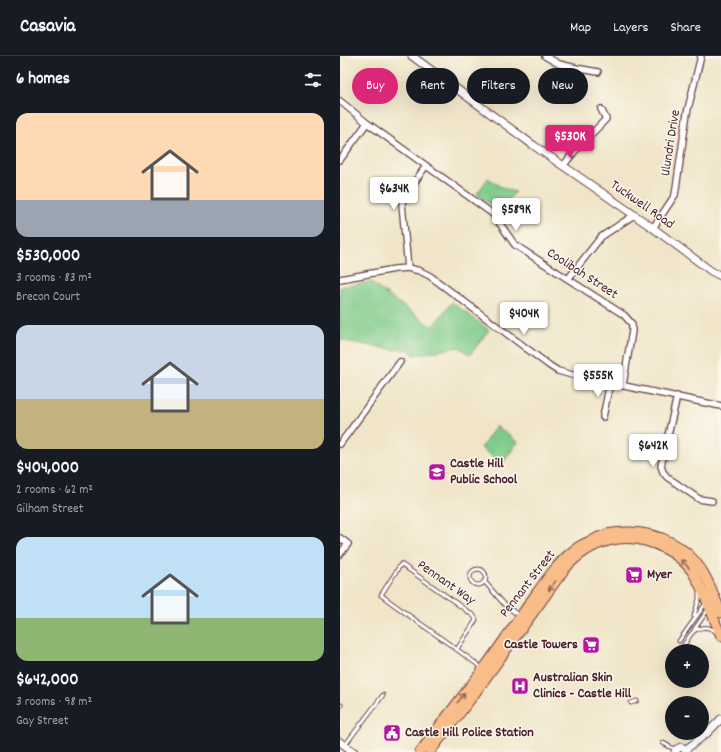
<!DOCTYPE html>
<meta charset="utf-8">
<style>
body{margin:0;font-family:Dekko,sans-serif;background:#20242c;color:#f1f3f6;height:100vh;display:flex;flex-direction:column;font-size:15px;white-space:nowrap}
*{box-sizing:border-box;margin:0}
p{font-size:13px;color:#9ea1a6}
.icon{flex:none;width:22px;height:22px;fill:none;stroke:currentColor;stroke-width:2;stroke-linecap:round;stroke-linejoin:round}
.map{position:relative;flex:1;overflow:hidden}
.panel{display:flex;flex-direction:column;background:#171b24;width:340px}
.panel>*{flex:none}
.hud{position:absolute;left:12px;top:12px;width:309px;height:36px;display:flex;gap:8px}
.tools{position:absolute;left:325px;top:588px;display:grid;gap:8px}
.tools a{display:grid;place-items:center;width:44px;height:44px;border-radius:50%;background:#171b24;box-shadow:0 4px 16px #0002;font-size:20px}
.price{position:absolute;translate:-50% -34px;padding:0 9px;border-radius:4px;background:#fff;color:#222;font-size:13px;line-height:26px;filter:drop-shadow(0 1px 2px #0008)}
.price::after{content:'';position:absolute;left:50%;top:24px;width:12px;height:9px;margin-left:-6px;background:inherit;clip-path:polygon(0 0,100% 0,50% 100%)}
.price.active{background:#db2777;color:#fff}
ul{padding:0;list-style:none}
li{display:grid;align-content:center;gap:8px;height:212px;padding:0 16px}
li span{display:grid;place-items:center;height:124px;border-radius:12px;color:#555}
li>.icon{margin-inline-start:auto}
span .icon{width:72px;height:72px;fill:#fffc;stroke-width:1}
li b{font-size:17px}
h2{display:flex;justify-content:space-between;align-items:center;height:48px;padding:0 16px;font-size:17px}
.pill{padding:0 14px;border-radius:18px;background:#171b24;box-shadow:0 4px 16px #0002;font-size:14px;line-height:36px}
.pill.active{background:#db2777;color:#fff}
header{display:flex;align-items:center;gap:24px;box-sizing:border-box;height:56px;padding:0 20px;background:#171b24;border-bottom:1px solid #363941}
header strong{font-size:19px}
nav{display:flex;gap:22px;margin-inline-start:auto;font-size:14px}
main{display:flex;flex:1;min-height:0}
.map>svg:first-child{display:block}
.green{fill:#7ecb8a;stroke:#64755a}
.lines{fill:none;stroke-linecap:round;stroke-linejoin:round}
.service-casing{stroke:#633d43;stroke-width:5}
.minor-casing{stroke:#633d43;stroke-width:8}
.tertiary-casing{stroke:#633d43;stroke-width:9}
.primary-casing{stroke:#633d43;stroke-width:11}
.service{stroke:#fff;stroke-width:3}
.minor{stroke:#fff;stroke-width:5.5}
.tertiary{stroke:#fff;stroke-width:7}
.primary{stroke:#f9bd89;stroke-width:9}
.oneway{stroke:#965}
.labels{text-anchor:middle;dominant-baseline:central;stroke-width:3;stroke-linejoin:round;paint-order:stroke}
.street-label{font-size:14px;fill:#4a1f2b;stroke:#fbf7ec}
.poi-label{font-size:14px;font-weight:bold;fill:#4a1f2b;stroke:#fbf7ec;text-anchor:start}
</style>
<header>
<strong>Casavia</strong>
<nav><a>Map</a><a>Layers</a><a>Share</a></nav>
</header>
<main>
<section class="panel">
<h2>6 homes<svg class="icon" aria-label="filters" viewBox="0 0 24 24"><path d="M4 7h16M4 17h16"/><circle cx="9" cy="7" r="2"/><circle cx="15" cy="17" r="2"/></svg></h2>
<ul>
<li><span style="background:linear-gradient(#ffd9b3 70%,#9aa5b1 0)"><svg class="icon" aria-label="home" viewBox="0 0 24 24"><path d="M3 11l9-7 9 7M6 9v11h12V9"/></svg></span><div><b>$530,000</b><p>3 rooms · 83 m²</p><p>Brecon Court</p></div></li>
<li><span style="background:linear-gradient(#c9d6e8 60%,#c2b280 0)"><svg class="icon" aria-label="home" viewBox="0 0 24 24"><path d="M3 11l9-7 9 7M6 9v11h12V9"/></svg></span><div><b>$404,000</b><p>2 rooms · 62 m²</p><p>Gilham Street</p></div></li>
<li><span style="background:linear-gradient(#bfe0f5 65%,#8fb573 0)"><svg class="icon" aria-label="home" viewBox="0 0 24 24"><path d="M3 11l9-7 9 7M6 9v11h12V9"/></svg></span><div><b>$642,000</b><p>3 rooms · 98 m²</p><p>Gay Street</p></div></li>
</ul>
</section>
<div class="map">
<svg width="381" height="696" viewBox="0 0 381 696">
<rect width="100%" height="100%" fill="#fbf7ec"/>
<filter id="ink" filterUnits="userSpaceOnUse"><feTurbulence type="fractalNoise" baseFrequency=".025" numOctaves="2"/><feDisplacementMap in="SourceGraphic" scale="8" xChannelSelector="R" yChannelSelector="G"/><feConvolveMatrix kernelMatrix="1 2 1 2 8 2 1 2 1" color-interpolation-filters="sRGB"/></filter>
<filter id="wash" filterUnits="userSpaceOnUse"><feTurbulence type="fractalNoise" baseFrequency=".012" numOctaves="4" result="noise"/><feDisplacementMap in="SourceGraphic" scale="16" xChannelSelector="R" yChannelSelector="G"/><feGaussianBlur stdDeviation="0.9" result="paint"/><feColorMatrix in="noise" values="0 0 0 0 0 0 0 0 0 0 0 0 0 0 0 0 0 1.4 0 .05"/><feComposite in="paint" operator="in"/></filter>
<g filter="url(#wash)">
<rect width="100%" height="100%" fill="#f0e5c8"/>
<!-- green -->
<path class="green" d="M148,122L161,131L175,136L159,156L154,151L137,138Z
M31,226L38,232L92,271L112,246L149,274L130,299L119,291L74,299L68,293H57L54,294L0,284V231Z
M156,370L178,386L162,408L141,392Z"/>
</g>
<g filter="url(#ink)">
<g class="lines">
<defs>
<path id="service" d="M130 521a8 8 0 1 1 16 0a8 8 0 1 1-16 0Z
M144,525L164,548L178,559
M354,560L359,543V535
M354,574L369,552
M339,585L366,547
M344,589C347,585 349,580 352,577C359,570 369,570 376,576
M117,593L136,564L134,560L105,539L61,508L41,539C74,564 109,587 142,612
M291,647L297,645
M0,651L1,649
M323,687L336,694
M5,689L43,639"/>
<path id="minor" d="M205,0L219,8L236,12L258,16
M0,45L27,67L153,158L175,189L284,259L292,268V275L283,329
M0,104L27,67
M223,110L235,95L266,63L261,53
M313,172L335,139L347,57L361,0
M68,212L62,148L63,142L86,110
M0,223L55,213L68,212L80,215L90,220L210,310L218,315L236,320L381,350
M228,223L261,181L294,159
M337,340L321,410L323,416L327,421L359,443L372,445
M263,361L270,327
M0,388L60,306
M0,482L8,488L0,498"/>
<path id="tertiary" d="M72,0L193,89L313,172L371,215L381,220
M0,686L14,696
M345,694L366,678L381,663
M335,696L337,693L341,691L344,692L346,696"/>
<path id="primary" d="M80,696C101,667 123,640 144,612C161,589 177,565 193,542C205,525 218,506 234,494C240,489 246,486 253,484C256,482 260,480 264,479C273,476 282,476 291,476C319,477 345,489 361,513C370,526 375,542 381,557
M90,696L130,644L224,514C251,483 288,473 325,493C335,498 344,505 351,514C364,533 372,559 381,580"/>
</defs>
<!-- service casing -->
<use href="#service" class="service-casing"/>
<!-- minor casing -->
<use href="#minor" class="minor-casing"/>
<!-- tertiary casing -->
<use href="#tertiary" class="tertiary-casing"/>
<!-- primary casing -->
<use href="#primary" class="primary-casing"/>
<!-- service -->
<use href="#service" class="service"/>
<!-- minor -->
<use href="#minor" class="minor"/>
<!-- tertiary -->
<use href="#tertiary" class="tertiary"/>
<!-- primary -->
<use href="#primary" class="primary"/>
</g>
<!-- one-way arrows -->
<defs><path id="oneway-shaft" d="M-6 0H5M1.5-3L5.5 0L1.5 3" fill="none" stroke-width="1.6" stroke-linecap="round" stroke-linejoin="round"/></defs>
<g class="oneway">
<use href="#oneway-shaft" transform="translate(345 508) rotate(-134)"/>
<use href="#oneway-shaft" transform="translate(212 530) rotate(126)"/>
<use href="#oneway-shaft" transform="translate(121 642) rotate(-52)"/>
</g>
</g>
<!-- icons -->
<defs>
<symbol id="school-square" viewBox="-11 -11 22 22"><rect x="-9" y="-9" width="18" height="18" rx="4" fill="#b5179e" stroke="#fbf7ec"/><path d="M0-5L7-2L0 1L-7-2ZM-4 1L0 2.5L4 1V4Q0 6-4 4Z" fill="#fff"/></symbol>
<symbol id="supermarket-square" viewBox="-11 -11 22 22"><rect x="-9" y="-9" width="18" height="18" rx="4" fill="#b5179e" stroke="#fbf7ec"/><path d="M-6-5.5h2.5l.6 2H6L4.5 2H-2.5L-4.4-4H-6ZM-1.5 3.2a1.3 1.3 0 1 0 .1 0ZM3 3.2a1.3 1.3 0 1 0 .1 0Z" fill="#fff"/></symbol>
<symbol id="hospital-square" viewBox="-11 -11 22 22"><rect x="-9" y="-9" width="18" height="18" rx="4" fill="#b5179e" stroke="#fbf7ec"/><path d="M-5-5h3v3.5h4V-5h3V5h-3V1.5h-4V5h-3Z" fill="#fff"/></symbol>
<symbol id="civic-square" viewBox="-11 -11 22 22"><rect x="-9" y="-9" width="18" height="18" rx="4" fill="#b5179e" stroke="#fbf7ec"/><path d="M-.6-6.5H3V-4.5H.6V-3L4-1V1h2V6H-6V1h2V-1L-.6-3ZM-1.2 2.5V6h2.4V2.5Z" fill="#fff"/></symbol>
</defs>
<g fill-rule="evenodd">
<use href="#school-square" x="87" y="406" width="20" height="20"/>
<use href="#supermarket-square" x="284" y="509" width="20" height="20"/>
<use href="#supermarket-square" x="241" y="579" width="20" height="20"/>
<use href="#hospital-square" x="170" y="620" width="20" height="20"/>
<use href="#civic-square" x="42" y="667" width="20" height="20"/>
</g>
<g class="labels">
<!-- street labels -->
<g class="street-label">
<text transform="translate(331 87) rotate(-81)">Ulundri Drive</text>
<text transform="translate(302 149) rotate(35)">Tuckwell Road</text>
<text transform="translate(242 218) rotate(33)">Coolibah Street</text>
<text transform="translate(106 527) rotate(35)">Pennant Way</text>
<text transform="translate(188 528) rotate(-52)">Pennant Street</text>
</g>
<!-- poi labels -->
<g class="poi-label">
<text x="110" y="408">Castle Hill<tspan x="110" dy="16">Public School</tspan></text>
<text x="307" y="519">Myer</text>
<text x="238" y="589" text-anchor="end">Castle Towers</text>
<text x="193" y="622">Australian Skin<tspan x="193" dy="16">Clinics - Castle Hill</tspan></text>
<text x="65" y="677">Castle Hill Police Station</text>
</g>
</g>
</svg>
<div class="tools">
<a>+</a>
<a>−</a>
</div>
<b class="price active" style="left:230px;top:103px">$530K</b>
<b class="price" style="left:54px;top:155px">$634K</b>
<b class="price" style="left:176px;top:176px">$589K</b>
<b class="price" style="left:184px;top:280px">$404K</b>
<b class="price" style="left:258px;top:342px">$555K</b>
<b class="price" style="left:313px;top:412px">$642K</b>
<div class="hud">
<a class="pill active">Buy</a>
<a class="pill">Rent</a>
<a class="pill">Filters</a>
<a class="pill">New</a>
</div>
</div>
</main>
